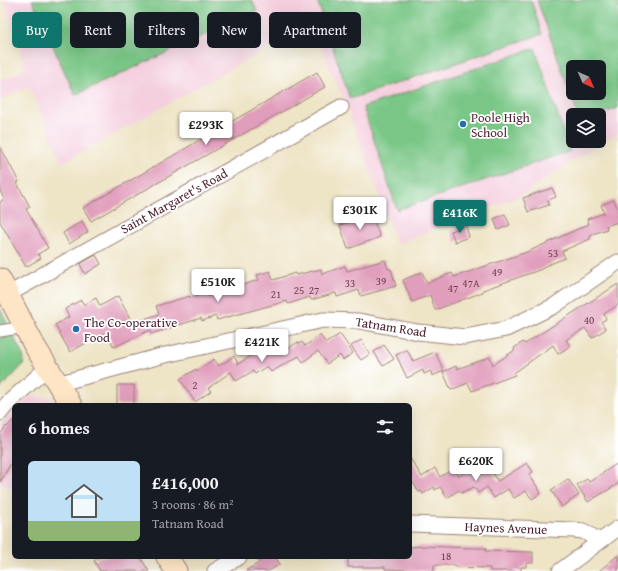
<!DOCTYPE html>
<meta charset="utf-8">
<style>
body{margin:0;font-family:"Gentium Book Plus",serif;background:#242831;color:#f1f3f6;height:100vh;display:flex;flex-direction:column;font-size:15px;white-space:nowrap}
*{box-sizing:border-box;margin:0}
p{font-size:13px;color:#9ea1a6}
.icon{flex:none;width:22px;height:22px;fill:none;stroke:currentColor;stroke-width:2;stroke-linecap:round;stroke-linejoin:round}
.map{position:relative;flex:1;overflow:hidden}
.side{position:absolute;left:12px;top:403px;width:400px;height:156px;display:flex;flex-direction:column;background:#171b24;border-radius:6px;box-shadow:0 4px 16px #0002}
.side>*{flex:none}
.hud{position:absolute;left:12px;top:12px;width:400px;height:36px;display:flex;gap:8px}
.needle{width:26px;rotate:135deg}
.fabs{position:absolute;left:566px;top:60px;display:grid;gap:8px}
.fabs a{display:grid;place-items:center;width:40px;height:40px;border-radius:6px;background:#171b24;box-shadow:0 4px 16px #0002;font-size:20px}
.price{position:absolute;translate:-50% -34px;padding:0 9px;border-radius:4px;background:#fff;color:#222;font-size:13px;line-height:26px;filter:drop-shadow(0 1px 2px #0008)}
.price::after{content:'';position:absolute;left:50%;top:24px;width:12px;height:9px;margin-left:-6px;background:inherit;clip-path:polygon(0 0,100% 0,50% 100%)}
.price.on{background:#0f766e;color:#fff}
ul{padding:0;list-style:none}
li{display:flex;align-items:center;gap:12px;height:100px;padding:0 16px}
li+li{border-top:1px solid #363941}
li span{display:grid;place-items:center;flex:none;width:112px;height:80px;border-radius:6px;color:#555}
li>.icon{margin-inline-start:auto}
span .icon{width:48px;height:48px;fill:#fffc;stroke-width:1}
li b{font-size:17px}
h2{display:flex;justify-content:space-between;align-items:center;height:48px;padding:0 16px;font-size:17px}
.pill{padding:0 14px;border-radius:6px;background:#171b24;box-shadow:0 4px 16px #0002;font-size:14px;line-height:36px}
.pill.on{background:#0f766e;color:#fff}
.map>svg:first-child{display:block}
.built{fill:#f4cfde;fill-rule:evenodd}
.green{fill:#79c686;stroke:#627258;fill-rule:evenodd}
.building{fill:#e19dbc}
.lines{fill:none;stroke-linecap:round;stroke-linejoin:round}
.pedestrian-casing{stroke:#9c8278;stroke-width:13}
.minor-casing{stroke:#9c8278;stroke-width:17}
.secondary-casing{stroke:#9c8278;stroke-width:23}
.pedestrian{stroke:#fff;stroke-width:11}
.minor{stroke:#fff;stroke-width:15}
.secondary{stroke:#fde5c5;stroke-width:21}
.poi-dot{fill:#1f6fb2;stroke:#fff;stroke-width:1.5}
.labels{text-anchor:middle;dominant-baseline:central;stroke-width:3.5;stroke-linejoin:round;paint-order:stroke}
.number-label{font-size:11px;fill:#703e4f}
.poi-label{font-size:13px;fill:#4a1f2b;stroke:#fff;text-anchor:start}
.street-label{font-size:13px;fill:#4a1f2b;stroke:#fff}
</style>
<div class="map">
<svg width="618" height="571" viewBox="0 0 618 571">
<rect width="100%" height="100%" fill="#fff"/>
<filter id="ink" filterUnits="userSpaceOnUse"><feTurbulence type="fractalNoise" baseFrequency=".025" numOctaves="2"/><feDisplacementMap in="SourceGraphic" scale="8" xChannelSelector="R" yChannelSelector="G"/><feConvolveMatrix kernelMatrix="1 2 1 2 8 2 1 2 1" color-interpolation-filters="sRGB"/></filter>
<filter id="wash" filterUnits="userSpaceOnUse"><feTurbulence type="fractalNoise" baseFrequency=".012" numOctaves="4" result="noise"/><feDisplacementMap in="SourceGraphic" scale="16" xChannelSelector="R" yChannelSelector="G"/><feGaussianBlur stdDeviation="0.9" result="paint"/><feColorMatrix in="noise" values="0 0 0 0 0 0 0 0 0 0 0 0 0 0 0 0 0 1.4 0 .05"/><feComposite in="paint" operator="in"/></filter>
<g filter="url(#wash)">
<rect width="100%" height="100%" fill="#eee4c6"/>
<!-- built -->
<path class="built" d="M4,0H618V134L600,142L520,196L397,244L347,107L311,24L62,163L29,86L0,100V81L21,71L25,66ZM573,67H599V93H573ZM573,115H599V141H573Z
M33,396L51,398L58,405H18L24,399Z
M14,408V490L0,483V426Z"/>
<!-- green -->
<path class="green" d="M32,0H252L257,11L75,95Z
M317,0H531L542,34L350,99Z
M537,0H618V108L598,115H578ZM573,67H599V93H573Z
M535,48L570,151L397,210L363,107Z
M0,308L24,358L23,365L0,389Z"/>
<g id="blocks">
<!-- building -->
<path class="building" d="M317,72L325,87L91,221L83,208Z
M0,146L19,182L17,183L30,207L26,209L48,248L38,254L41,258L26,267L0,222V202L4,199L0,191Z
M552,188L556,197L548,200L549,205L528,212L523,198Z
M614,200L618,210V222L606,226L607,229L590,235V239L562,251L565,258L545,266L542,269L483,290V292L435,310L430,295L412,302L403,280L422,272L427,283L452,273L454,277L527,252L589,224L587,219L604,213L601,205Z
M370,211L380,237L348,249L340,225L362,218L361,215Z
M505,214L510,225L498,230L494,219Z
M82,221L88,232L69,244L63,233Z
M466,226L469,237L455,242L451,231Z
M96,255L101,264L85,274L80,264Z
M385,260L388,269H391L396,286L361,296L359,290L337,297L336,293L311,300L310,297L288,304L287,301L217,320L216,316L202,321L201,318L151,334L150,330L114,347L106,332L70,352L55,325L69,317L65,309L81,300L84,305L96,298L100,306L118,296L132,322H135L159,314L156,306L190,296V298L207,293V296L236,287L259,280L257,275L270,271L273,280L295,273L296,275L321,269L322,274L345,266L347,271Z
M618,284V305L604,314L606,319L601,322L606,329L592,338L585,328L566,340L570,346L558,354L553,345L514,373L515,375L472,391L468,383L451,390L443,372L456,366L457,369L490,357L493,365L515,350L514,348L523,342L525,344L540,334Z
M340,334L353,353L343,360L340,355L327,364L318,351L303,362L299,356L271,372L267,366L255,374L253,371L236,381L231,372L208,388L211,391L195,402L180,379L196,369L197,371L214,359L219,366L234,356L238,364L256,353L259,357L271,349L273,352L285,343L289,348L298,342L299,344L302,342L305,346L320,335L326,343Z
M361,340L370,354L361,360L351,346Z
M384,345L394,359L383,366L374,352Z
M407,350L413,361L435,352L444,371L432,376L431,371L424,374L423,370L407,378L396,355Z
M117,385H134V405H117Z
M14,419V458L0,482V435L6,426L7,427Z
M410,458L422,477L435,468L440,477L454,468L459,476L472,469L478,477L490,469L498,481L527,463L533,472L529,474L541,493L532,499L526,491L514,498L508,489L494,498L487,487L478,493L474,487L461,493L459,490L447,498L440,487L435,490L434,487L423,494L421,491L419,492L410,478Z
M618,463V484L588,502L577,485L587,479L589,482Z
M568,479L579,495L562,507L551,490Z
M422,546L473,548H486L485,551L533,552V563H526V567H521V571H490V568L456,567V565H434V571L385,569V567H348V557H410V547Z
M618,555V571H599Z
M100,557H140L149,571H100L94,561Z
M253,557H275L280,564L269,571H246L260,562Z"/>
</g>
</g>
<g filter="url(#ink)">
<use href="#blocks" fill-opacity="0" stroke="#9c8278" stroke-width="1"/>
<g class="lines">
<defs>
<path id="pedestrian" d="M0,331L25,327"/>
<path id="minor" d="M7,295L341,107
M57,384L161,356L323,320L359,321L418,332L465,337L506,329L554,306L618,262
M0,413L8,403L47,368
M410,524L574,530L583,531L600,541
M215,571L239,557
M560,571L618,528"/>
<path id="secondary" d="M0,279L34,345L71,405
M167,557L176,571"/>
</defs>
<!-- pedestrian casing -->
<use href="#pedestrian" class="pedestrian-casing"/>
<!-- minor casing -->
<use href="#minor" class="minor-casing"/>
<!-- secondary casing -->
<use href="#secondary" class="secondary-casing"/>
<!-- pedestrian -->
<use href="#pedestrian" class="pedestrian"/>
<!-- minor -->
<use href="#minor" class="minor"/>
<!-- secondary -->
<use href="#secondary" class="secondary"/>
</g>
</g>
<!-- markers -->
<g class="poi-dot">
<circle cx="463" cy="124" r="4"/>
<circle cx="76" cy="329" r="4"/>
</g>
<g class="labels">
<!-- number labels -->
<g class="number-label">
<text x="553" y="253">53</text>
<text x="497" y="272">49</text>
<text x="381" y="281">39</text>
<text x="350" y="283">33</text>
<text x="471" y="283">47A</text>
<text x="453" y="288">47</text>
<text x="299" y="290">25</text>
<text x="314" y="290">27</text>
<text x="276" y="294">21</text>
<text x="589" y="320">40</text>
<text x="195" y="385">2</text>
<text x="446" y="556">18</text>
</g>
<!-- poi labels -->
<g class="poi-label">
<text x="471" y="117">Poole High<tspan x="471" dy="15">School</tspan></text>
<text x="84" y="322">The Co-operative<tspan x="84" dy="15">Food</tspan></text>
</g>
<!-- street labels -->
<g class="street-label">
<text transform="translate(174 201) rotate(-29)">Saint Margaret's Road</text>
<text transform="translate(391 327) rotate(9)">Tatnam Road</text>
<text transform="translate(506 528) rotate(2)">Haynes Avenue</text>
</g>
</g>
</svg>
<div class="fabs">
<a><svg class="needle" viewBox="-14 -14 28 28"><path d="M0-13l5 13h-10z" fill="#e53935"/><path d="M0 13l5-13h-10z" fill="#9ea1a6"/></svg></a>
<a><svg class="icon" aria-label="layers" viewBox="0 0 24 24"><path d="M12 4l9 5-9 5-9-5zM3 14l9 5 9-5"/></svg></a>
</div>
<b class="price" style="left:206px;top:146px">£293K</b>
<b class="price" style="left:360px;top:231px">£301K</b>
<b class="price on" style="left:460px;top:234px">£416K</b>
<b class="price" style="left:218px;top:303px">£510K</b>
<b class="price" style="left:262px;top:363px">£421K</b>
<b class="price" style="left:476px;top:482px">£620K</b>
<div class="hud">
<a class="pill on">Buy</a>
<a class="pill">Rent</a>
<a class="pill">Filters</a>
<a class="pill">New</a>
<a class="pill">Apartment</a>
</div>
<section class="side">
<h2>6 homes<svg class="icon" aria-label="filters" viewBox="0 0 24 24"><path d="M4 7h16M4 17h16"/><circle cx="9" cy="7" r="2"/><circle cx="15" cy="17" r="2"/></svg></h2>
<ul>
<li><span style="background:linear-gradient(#bfe0f5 75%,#8fb573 0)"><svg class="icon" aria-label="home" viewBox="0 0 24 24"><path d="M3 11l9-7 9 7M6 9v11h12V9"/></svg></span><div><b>£416,000</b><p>3 rooms · 86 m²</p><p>Tatnam Road</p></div></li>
</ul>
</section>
</div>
